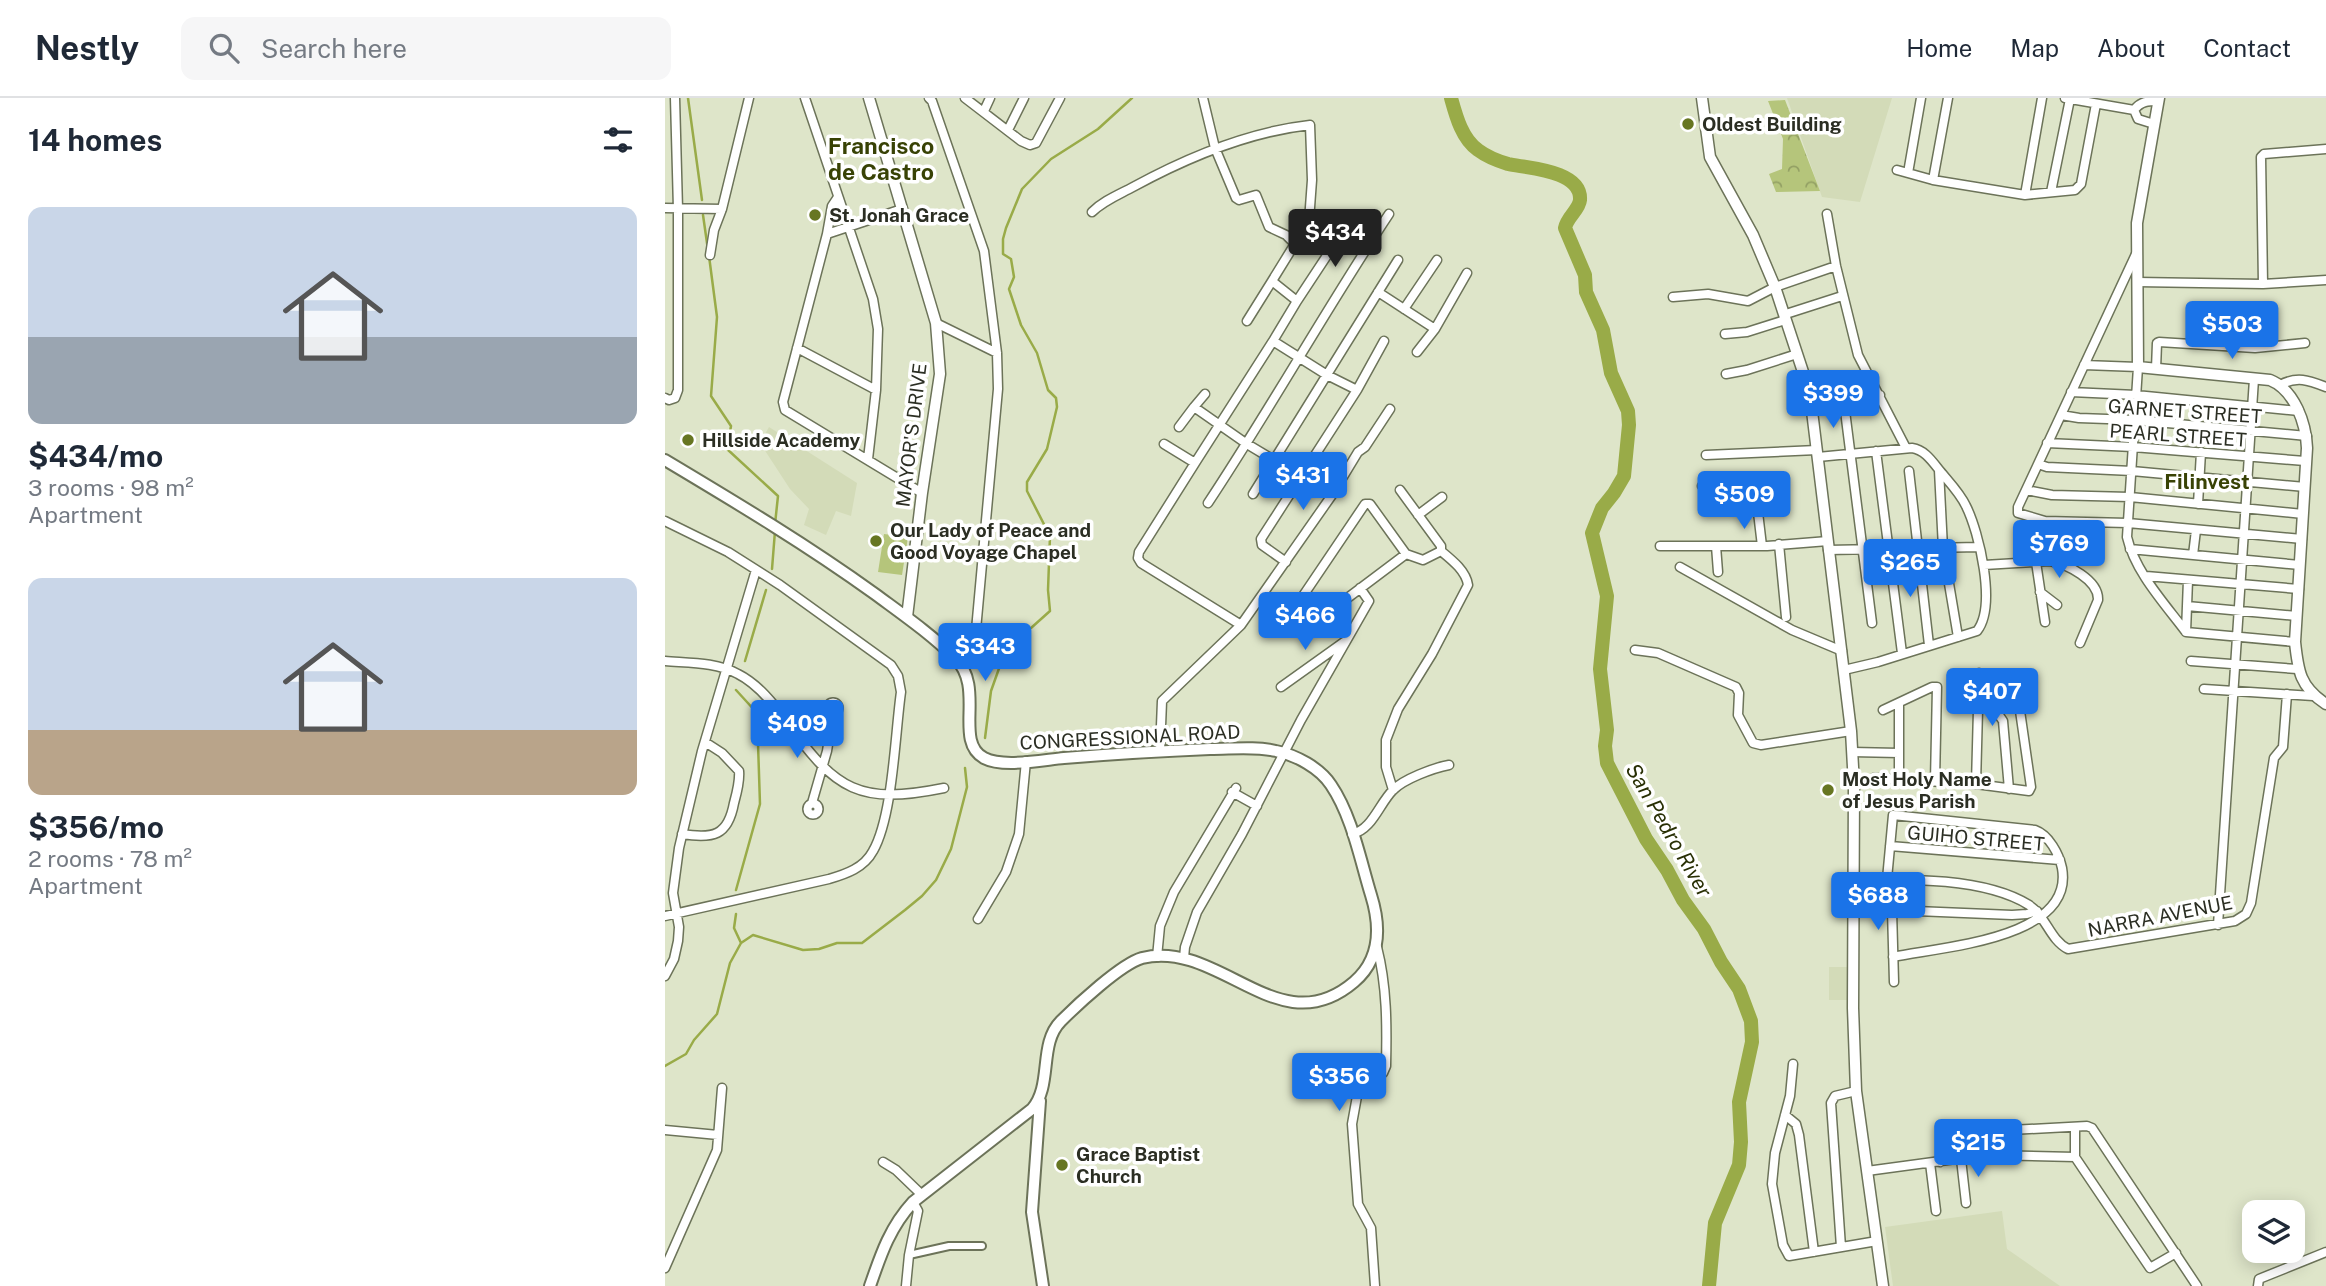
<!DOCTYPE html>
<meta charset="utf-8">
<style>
body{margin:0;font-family:"Public Sans",sans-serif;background:#f6f6f7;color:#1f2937;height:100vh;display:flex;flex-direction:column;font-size:26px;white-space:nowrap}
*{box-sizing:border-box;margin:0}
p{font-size:23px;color:#747a83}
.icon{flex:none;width:38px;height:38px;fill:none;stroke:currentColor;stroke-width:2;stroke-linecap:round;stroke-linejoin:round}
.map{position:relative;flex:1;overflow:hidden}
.side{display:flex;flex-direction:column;background:#fff;width:665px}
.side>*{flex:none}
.fabs{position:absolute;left:1577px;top:1102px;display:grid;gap:14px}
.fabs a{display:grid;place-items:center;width:63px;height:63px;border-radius:14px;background:#fff;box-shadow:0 4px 18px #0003;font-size:35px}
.price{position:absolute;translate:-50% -60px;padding:0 16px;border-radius:7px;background:#1a73e8;color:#fff;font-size:23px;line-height:46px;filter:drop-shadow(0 2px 4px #0008)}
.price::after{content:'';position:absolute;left:50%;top:42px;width:21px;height:16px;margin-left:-10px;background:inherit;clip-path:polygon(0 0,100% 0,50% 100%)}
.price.on{background:#222;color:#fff}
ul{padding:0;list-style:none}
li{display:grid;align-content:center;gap:14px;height:371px;padding:0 28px}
li span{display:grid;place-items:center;height:217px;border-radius:14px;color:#555}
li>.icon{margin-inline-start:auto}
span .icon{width:126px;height:126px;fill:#fffc;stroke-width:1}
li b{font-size:30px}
h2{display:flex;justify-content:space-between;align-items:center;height:84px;padding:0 28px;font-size:30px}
header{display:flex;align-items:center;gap:42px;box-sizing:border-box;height:98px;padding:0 35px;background:#fff;border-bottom:2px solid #e0e1e3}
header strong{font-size:33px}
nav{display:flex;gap:38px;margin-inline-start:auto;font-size:24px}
.search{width:490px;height:63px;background:#f6f6f7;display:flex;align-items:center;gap:18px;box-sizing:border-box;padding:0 24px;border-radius:14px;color:#747a83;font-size:26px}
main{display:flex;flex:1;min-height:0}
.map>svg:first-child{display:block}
.built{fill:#d3dbb8}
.park{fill:url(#park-crowns)}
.pitch{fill:#b5c57b}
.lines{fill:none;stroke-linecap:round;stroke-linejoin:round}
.stream{stroke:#99ab48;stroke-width:2.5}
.river{stroke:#99ab48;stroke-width:14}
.pedestrian-casing{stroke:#6c7359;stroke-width:10}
.minor-casing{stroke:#6c7359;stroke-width:11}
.tertiary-casing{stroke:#6c7359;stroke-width:13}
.secondary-casing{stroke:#6c7359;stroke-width:14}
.pedestrian{stroke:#fff;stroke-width:6}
.minor{stroke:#fff;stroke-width:8}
.tertiary{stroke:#fff;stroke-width:10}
.secondary{stroke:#fff;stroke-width:10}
.poi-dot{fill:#677622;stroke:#fff;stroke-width:2.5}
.labels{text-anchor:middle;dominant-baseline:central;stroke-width:7;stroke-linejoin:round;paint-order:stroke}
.poi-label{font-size:19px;font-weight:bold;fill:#2b2e23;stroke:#fff;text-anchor:start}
.street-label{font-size:19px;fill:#2b2e23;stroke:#fff}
.neighbourhood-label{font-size:21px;font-weight:bold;fill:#384205;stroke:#fff}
.water-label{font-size:21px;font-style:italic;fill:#282f04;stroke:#fff}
.quarter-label{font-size:23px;font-weight:bold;fill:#384205;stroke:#fff}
</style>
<header>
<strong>Nestly</strong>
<div class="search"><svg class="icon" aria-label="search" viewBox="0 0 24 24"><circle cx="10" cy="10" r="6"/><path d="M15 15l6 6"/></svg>Search here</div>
<nav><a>Home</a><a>Map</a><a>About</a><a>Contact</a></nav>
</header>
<main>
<section class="side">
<h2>14 homes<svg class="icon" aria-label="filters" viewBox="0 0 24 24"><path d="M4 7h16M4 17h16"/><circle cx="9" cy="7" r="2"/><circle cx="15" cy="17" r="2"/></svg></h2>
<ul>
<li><span style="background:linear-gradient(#c9d6e8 60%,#9aa5b1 0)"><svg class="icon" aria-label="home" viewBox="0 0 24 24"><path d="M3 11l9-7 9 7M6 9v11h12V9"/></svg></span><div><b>$434/mo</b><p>3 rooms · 98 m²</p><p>Apartment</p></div></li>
<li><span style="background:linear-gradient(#c9d6e8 70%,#b9a48a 0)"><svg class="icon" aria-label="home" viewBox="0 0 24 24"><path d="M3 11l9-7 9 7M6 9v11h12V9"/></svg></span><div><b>$356/mo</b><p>2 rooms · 78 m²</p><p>Apartment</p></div></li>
</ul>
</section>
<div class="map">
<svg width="1661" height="1188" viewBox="0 0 1661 1188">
<defs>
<pattern id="park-crowns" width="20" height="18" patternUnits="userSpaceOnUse" patternTransform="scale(1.75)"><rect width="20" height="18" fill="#b5c57b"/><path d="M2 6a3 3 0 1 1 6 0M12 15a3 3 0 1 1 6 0" fill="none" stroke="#93a064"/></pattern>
</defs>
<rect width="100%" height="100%" fill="#dee5c9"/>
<!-- built -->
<path class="built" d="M1122,0H1227L1195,104L1157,99Z
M104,329L192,385L186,418L171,413L161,437L139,427L144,411L125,391L95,345Z
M1216,787V812L1192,813V788Z
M1164,869H1187L1186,902H1164Z
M1337,1113L1342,1151L1395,1188H1228L1220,1129Z"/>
<!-- park -->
<path class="park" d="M1120,2L1155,93L1111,94L1104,76L1117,71L1118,41L1103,3Z"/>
<!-- pitch -->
<path class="pitch" d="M219,436L243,439L237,477L213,474Z"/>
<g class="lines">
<!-- stream -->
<path class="stream" d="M23,0L37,102
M38,117L43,152
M44,158L52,219L46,298L66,328L62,351L113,398L110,426
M107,471L110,433
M80,563L101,492
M320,640L326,593L342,548L348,540L366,530L385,513L383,492L385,438L362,393V384L382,351L392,309L391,300L383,292L372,255L356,227L344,191L349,179L346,161L338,156V141L341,130L357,91L386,61L433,31L467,0
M71,792L95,706L92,615L71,592
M71,816L69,830L76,845
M0,968L21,956L29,942L52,916L65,865L76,845L88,837L138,852L154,851L172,845H197L240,812L257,798L271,782L286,751L302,689L300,670"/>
<!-- river -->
<path class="river" d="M786,0C791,18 797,41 813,52C821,58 833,63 843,66C861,70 917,72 915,102C914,112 902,119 900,130L920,177L921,194L938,232L946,275L963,313L964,327L959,378L949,395L937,410L927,435L942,498L935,571L942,632L940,648L942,665L981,741L1002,772L1018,802L1039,831L1056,864L1074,891L1086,923L1087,944L1074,1004L1076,1044L1074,1067L1050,1125L1044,1188"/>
<defs>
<path id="pedestrian" d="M244,1157L284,1148H317"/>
<path id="minor" d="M264,0L267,3L319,153L332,255L333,291L309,554L299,570
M300,0L356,43L365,47L371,45L395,0
M538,0L550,50L571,100L574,102L591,97L604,129L621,137L630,146
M1400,0L1469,12
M1469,12C1476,3 1483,3 1493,3
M1469,12L1473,21L1489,26
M319,13L325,0
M343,32L359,0
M1232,72L1268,82L1360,97L1410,92L1416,86L1431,6
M1243,75L1256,0
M1268,82L1283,0
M1386,94L1405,1
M1360,97L1377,0
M0,110L57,111
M237,111L162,136L118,304L120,312L257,395
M427,114C438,103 453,97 468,89C523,59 582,34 645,27L647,82L644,123L607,183L632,203L608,243
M1162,116L1171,168L1193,257L1241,350
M162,136L167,108L173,99
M1471,156L1353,409V415L1380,423L1463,425L1637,441
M45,157L49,132L57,111L84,0
M1472,184L1598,186L1596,59L1599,56L1661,51
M1598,186L1661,182
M713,194L770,231
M1008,199L1043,196L1083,203L1110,189L1171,168
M632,203L684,124
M739,211L772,162
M1124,215L1177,198
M582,223L607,183
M271,225L332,255
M1060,236L1082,234L1120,222
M132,250L211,292L213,231L208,201L140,0
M752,254L770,231L802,175
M1419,267L1473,269L1462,439C1470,474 1500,506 1521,534L1630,544
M1491,271L1492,245L1494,244L1590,250L1640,245
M1061,276L1082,272L1132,256
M1615,287C1632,278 1643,282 1661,289
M692,292L719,243
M1406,294L1471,297L1634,313
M0,300L4,302L10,300L13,292V111L10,0
M1179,305L1207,525
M529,309L540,296
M1153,310L1215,297
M1396,317L1414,320L1470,322L1642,338
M1382,345L1468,349L1640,363
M499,346L530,365L608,243L662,277L692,292L596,441L597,447L621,464
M1211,353L1237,555
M1041,357L1152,352
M1153,359L1247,350C1260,352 1267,363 1275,373C1284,384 1295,395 1301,408C1314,434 1332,508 1312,533L1213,564L1179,572
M203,361L211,292
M530,365L474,454L473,460L476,465L576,527
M1373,366L1382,369L1467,373L1640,389
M1274,372L1278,450L1293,539
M1244,373L1264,547
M1037,388L1090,389L1097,448
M1361,392L1387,397L1465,399L1638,416
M588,396L733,162
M667,397L693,354L700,349L725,311
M543,405C606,310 661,211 724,116
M1533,406L1536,354
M753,417L777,399
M0,423L63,454L115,487L208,554L226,567L233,578L236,594C230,636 228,718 208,753C199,770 181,776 164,781L0,818
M1114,446L1121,519
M995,448H1102L1163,443
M1051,448L1053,474
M1465,451L1635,467
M1163,452L1314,449
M1528,457L1531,432
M1371,464L1380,524
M1319,467L1385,463C1402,466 1434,482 1433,502L1415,545
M1015,469L1127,532L1177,553
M1481,478L1634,491
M1375,494L1392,507
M594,504C606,514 620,532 636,535L741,456
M1522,508L1632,518
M619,526L700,406H705L741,456L758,462L776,453V448L735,392
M1521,534L1523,482
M970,552L993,555L1071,589L1074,595L1073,617L1088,645L1096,647L1186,633
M0,563C24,565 51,564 73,576C93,586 109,606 122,624C171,693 195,707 279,690
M1526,563L1632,571
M616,589L679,544
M1315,589L1338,623L1344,691
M1539,591L1648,598
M162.5 610a5.5 5.5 0 1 1 11 0a5.5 5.5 0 1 1-11 0Z
M1218,612L1267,589H1272L1270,683
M495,653L497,603L576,527L667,397L582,346L529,309L514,329
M1187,654L1234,655
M1209,680L1311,686L1364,693L1366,689L1352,592
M1234,681V605
M1311,686L1314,575
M728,692L721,669V642L733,611L767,556L803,487C801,473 787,462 776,453
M567,694L592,708
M147,705L162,653L168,615
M142.5 711a5.5 5.5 0 1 1 11 0a5.5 5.5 0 1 1-11 0Z
M17,736C48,741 63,738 69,705C72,694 75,684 74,673L57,655L40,644
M687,736C707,732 714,706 728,692C739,681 768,670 784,667
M1225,748L1395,762
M1189,782C1241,781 1319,779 1364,807C1381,818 1385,842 1403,851L1570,823L1581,816L1586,805L1609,660L1618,649L1622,596
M1227,812L1347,817L1362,816L1372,813
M313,821L341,774L354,736L361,663
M1553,827L1589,281
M492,859L495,828L509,794L571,690
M1228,859C1273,849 1410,842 1397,770C1394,756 1384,737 1370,732L1228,717L1222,781L1227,812L1229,884
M519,860L520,849L532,814L577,736L636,622L704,503L695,490
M0,878L9,861L13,843L14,829L8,795L14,750L37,653L91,472
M1128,966L1125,998L1110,1055L1107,1086L1118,1147L1124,1158L1212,1143
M1120,1017L1131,1026L1134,1037L1149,1154
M0,1032L53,1037
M1410,1059V1029
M1296,1061L1301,1105
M218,1064L231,1072L256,1096
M1275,1064L1283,1043L1289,1035L1422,1028L1427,1030L1532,1188
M1265,1065L1271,1113
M1202,1073L1320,1057L1410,1059L1485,1170L1511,1155
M1176,1149L1166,1005L1170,998L1191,993
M0,1170L52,1052L57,990
M241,1188L244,1157L253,1113L248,1104
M710,1188L706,1130L693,1106L687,1026L694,987L718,975L721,968C722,928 722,888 712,849
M1593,1188L1594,1181L1661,1154"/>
<path id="tertiary" d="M204,0L271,225L275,276L257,395L242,519
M1037,0L1045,59L1088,137L1110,189L1141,283L1147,313L1186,633L1189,687L1188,910L1191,993L1218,1188
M1494,0L1472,125L1473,269L1605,282C1630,292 1641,326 1642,350L1630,544C1633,573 1635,589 1661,606"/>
<path id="secondary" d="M0,362C72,405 142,447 210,496C237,516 266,536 290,560C321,590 288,643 319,660C338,670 377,662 399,660C448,656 496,653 545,651C567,651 590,648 611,653C631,657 655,670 666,687C687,718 695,761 706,797C716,829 716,861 689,884C614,948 555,841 477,860C456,866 412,907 396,923C373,946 388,987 367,1011L248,1104C225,1129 216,1156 205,1188
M375,1003L367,1114L378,1188"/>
</defs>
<!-- pedestrian casing -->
<use href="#pedestrian" class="pedestrian-casing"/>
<!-- minor casing -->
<use href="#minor" class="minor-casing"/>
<!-- tertiary casing -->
<use href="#tertiary" class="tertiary-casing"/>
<!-- secondary casing -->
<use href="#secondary" class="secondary-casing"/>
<!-- pedestrian -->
<use href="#pedestrian" class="pedestrian"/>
<!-- minor -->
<use href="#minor" class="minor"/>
<!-- tertiary -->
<use href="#tertiary" class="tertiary"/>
<!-- secondary -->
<use href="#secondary" class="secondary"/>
</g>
<!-- markers -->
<g class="poi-dot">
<circle cx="1023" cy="26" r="7"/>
<circle cx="150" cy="117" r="7"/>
<circle cx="23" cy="342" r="7"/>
<circle cx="211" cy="443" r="7"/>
<circle cx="1163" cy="692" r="7"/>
<circle cx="397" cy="1067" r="7"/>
</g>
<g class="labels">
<!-- poi labels -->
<g class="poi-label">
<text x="1037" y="26">Oldest Building</text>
<text x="164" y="117">St. Jonah Grace</text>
<text x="37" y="342">Hillside Academy</text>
<text x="225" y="432">Our Lady of Peace and<tspan x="225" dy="22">Good Voyage Chapel</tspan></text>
<text x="1177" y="681">Most Holy Name<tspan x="1177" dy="22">of Jesus Parish</tspan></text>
<text x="411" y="1056">Grace Baptist<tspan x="411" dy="22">Church</tspan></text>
</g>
<!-- street labels -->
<g class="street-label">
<text transform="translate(1520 313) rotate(4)">GARNET STREET</text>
<text transform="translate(246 337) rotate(-83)">MAYOR'S DRIVE</text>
<text transform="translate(1513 337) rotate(4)">PEARL STREET</text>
<text transform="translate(465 639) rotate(-3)">CONGRESSIONAL ROAD</text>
<text transform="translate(1311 740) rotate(5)">GUIHO STREET</text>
<text transform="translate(1495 818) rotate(-11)">NARRA AVENUE</text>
</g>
<!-- neighbourhood labels -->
<g class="neighbourhood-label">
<text x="1542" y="383">Filinvest</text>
</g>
<!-- water labels -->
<g class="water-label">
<text transform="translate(1004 732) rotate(60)">San Pedro River</text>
</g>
<!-- quarter labels -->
<g class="quarter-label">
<text x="216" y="47">Francisco<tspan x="216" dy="26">de Castro</tspan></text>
</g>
</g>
</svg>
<div class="fabs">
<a><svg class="icon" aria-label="layers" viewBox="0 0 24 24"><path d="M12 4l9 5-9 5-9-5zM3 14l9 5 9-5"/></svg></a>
</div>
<b class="price on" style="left:670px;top:171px">$434</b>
<b class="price" style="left:1567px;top:263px">$503</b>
<b class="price" style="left:1168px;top:332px">$399</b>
<b class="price" style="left:638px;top:414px">$431</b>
<b class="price" style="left:1079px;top:433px">$509</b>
<b class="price" style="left:1394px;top:482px">$769</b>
<b class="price" style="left:1245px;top:501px">$265</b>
<b class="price" style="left:640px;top:554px">$466</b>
<b class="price" style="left:320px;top:585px">$343</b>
<b class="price" style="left:1327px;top:630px">$407</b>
<b class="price" style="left:132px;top:662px">$409</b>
<b class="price" style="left:1213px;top:834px">$688</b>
<b class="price" style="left:674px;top:1015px">$356</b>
<b class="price" style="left:1313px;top:1081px">$215</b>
</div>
</main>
